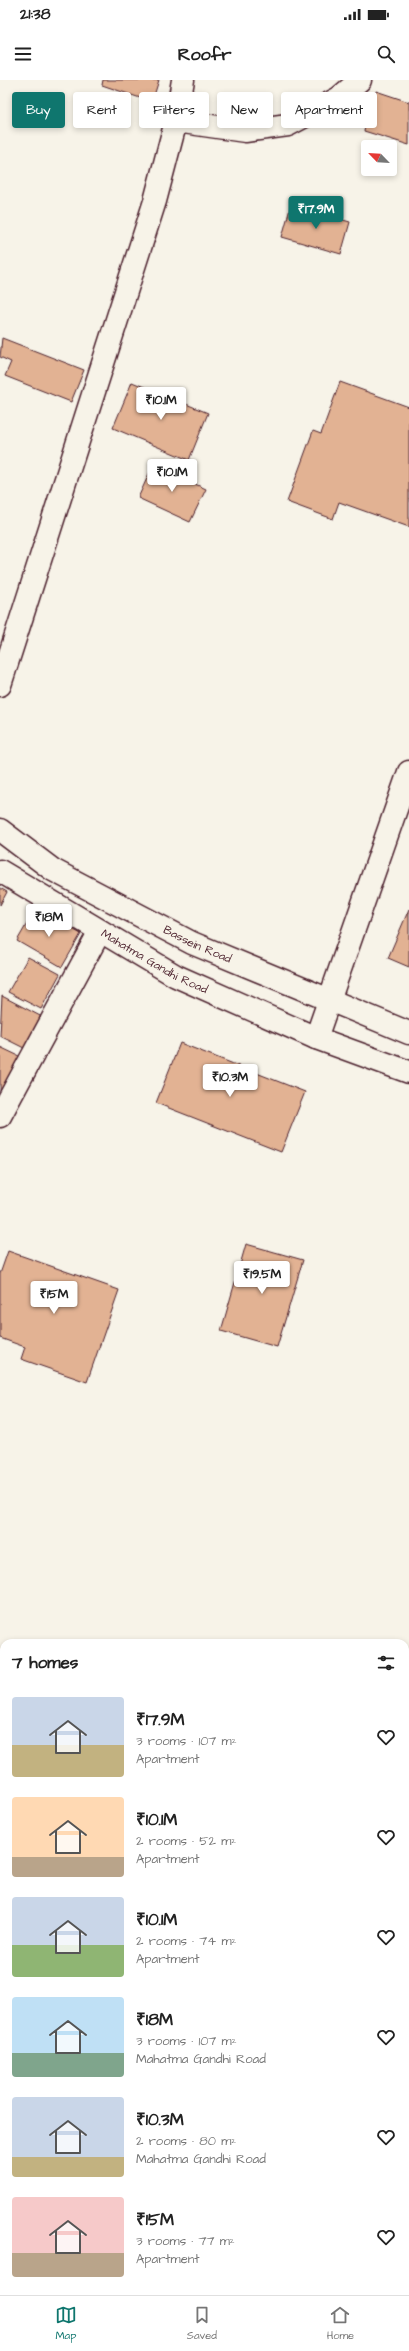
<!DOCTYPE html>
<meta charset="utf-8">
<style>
body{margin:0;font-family:"Architects Daughter",sans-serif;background:#f6f6f6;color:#222;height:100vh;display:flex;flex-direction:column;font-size:15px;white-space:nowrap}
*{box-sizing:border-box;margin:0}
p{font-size:13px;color:#767676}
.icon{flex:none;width:22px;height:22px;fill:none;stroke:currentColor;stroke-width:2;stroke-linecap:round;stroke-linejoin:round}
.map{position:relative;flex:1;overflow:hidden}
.side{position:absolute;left:0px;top:1559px;width:409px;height:656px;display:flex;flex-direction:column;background:#fff;border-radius:12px 12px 0 0;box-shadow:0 2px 6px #0003}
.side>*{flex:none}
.hud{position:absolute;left:12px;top:12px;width:385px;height:36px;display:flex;gap:8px}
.needle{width:26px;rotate:295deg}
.tools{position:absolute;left:361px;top:60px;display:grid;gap:8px}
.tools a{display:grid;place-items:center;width:36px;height:36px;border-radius:4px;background:#fff;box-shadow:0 2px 6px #0003;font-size:20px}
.price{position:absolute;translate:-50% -34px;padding:0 9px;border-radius:4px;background:#fff;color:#222;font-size:13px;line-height:26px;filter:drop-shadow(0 1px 2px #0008)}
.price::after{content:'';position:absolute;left:50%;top:24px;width:12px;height:9px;margin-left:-6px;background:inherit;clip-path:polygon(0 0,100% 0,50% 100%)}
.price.current{background:#0f766e;color:#fff}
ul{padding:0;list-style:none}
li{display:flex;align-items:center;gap:12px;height:100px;padding:0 12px}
li span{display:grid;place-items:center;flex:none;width:112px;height:80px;border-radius:4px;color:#555}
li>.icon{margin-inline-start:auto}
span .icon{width:48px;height:48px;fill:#fffc;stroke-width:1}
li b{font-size:17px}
h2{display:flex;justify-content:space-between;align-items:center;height:48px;padding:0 12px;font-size:17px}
.chip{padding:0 14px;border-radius:4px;background:#fff;box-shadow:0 2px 6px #0003;font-size:14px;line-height:36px}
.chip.current{background:#0f766e;color:#fff}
.status{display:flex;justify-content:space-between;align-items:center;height:28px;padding:0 20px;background:#fff;direction:ltr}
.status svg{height:11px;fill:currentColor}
header{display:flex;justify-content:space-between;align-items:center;height:52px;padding:0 12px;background:#fff;font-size:18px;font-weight:700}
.tab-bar{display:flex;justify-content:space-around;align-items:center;height:56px;border-top:1px solid #e0e0e0;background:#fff;font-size:11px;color:#767676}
.tab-bar a{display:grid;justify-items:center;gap:2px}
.tab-bar .current{color:#0f766e}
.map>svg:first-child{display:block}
.building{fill:#e2b293;stroke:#4a1f2b}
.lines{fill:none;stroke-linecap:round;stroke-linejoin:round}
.minor-casing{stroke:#4a1f2b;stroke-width:25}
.major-casing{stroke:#4a1f2b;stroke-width:25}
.minor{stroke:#f7f3e8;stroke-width:22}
.major{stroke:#f7f3e8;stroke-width:22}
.labels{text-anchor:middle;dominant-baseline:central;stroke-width:3;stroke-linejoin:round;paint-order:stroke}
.street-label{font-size:12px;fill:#4a1f2b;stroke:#f7f3e8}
</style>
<div class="status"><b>21:38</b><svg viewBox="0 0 49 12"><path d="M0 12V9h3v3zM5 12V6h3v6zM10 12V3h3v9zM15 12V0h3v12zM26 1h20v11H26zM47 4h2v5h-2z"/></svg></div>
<header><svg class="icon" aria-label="menu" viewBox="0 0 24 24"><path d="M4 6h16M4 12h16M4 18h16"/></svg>Roofr<svg class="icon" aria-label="search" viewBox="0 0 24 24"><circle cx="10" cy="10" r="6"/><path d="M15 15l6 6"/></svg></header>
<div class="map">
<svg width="409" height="2215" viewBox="0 0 409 2215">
<rect width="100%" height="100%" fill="#f7f3e8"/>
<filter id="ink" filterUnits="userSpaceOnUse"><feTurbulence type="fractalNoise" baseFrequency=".025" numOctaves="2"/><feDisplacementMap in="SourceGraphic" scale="8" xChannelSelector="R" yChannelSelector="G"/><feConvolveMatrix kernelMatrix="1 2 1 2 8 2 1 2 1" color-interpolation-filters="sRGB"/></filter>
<g filter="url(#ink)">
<!-- building -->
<path class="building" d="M103,0H159L152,22L102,5Z
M376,11L409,22V65L364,51Z
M291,125L350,142L341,174L282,157Z
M2,258L84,290L71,322L5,296L11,282L0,277Z
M132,302L208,333L189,380L113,348Z
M340,302L409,327V447L339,422L333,439L287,422L313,351L321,354Z
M153,385L206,409L190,442L138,418Z
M0,808L7,812L0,825Z
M36,828L81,854L62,887L17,861Z
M409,829V887L388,878Z
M28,877L60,894L41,929L8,912Z
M2,916L44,938L28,970L0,956Z
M180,963L305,1012L281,1072L156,1023Z
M0,967L21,977L4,1013L0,1011Z
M246,1164L303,1180L277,1267L221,1251Z
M8,1171L119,1210L87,1302L21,1279L25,1267L0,1258V1194Z
M405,1647H409V1689L405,1688Z
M0,1877L4,1879V1943L0,1941Z
M405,2004L409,2006L405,2021Z
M107,2211H138L137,2215H116Z"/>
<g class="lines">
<defs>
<path id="minor" d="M176,41L245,51L288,45L339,18L360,0
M0,605L155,121L176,41L183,0
M0,1036L100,851
M0,2042L4,2045
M4,2211L18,2215
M223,2211L228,2215
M358,2215L359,2211"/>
<g id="major">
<path id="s1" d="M0,750L53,790L192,863L409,953"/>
<path id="s2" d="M0,791L176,896L316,958L409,992"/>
<path d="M316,958L409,692"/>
</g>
</defs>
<!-- minor casing -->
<use href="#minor" class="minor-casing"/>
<!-- major casing -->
<use href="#major" class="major-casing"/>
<!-- minor -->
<use href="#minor" class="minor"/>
<!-- major -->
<use href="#major" class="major"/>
</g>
</g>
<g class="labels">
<!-- street labels -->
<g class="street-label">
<text stroke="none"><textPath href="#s1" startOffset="229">Bassein Road</textPath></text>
<text stroke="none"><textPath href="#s2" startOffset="179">Mahatma Gandhi Road</textPath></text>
</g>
</g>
</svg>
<div class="tools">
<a><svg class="needle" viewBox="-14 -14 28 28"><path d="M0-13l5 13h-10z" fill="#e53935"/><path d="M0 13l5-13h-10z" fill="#767676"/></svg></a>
</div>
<b class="price current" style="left:316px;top:150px">₹17.9M</b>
<b class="price" style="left:161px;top:341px">₹10.1M</b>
<b class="price" style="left:172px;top:413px">₹10.1M</b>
<b class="price" style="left:49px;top:858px">₹18M</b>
<b class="price" style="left:230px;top:1018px">₹10.3M</b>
<b class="price" style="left:262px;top:1215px">₹19.5M</b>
<b class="price" style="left:54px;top:1235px">₹15M</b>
<div class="hud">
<a class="chip current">Buy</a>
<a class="chip">Rent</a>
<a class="chip">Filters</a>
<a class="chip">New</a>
<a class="chip">Apartment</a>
</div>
<section class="side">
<h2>7 homes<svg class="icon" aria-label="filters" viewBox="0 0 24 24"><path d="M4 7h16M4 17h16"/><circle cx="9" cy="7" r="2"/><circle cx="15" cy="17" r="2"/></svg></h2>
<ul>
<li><span style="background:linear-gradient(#c9d6e8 60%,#c2b280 0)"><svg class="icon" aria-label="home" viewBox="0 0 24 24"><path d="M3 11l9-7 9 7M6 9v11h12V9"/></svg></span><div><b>₹17.9M</b><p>3 rooms · 107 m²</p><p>Apartment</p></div><svg class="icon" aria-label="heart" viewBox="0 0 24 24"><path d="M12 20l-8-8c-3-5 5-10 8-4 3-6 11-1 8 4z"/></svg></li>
<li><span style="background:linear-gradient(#ffd9b3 75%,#b9a48a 0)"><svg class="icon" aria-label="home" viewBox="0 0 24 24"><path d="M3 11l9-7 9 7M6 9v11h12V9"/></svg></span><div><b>₹10.1M</b><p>2 rooms · 52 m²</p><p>Apartment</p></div><svg class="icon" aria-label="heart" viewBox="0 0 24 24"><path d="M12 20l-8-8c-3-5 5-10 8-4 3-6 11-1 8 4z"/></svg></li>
<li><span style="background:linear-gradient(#c9d6e8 60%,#8fb573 0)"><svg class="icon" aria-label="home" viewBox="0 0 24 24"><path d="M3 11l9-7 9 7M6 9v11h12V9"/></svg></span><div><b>₹10.1M</b><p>2 rooms · 74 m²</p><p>Apartment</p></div><svg class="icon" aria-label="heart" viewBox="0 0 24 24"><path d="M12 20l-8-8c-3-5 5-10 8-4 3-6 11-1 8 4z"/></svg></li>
<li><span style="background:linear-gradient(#bfe0f5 70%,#7fa58c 0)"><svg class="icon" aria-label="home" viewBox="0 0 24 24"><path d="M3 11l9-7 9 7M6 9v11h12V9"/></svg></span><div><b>₹18M</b><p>3 rooms · 107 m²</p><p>Mahatma Gandhi Road</p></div><svg class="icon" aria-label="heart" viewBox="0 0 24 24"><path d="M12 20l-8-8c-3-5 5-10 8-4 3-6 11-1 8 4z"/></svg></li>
<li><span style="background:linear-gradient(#c9d6e8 75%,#c2b280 0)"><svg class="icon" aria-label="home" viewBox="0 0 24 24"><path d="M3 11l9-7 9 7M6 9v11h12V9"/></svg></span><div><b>₹10.3M</b><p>2 rooms · 80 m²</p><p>Mahatma Gandhi Road</p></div><svg class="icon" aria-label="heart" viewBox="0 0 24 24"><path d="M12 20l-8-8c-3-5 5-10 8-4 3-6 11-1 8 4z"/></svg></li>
<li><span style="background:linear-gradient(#f6c9c9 70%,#b9a48a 0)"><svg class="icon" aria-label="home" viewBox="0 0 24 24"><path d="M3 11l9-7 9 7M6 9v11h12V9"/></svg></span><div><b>₹15M</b><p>3 rooms · 77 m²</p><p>Apartment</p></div><svg class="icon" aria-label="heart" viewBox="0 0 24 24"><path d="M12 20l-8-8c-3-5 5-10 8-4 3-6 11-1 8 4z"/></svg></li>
</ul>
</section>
</div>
<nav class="tab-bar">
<a class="current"><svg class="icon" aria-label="map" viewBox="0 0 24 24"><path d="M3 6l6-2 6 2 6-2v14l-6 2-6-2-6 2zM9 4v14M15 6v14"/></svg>Map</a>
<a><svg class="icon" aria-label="saved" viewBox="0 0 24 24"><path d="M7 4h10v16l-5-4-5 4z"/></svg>Saved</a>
<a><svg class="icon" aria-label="home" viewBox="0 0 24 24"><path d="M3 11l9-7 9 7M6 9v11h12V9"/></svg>Home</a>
</nav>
